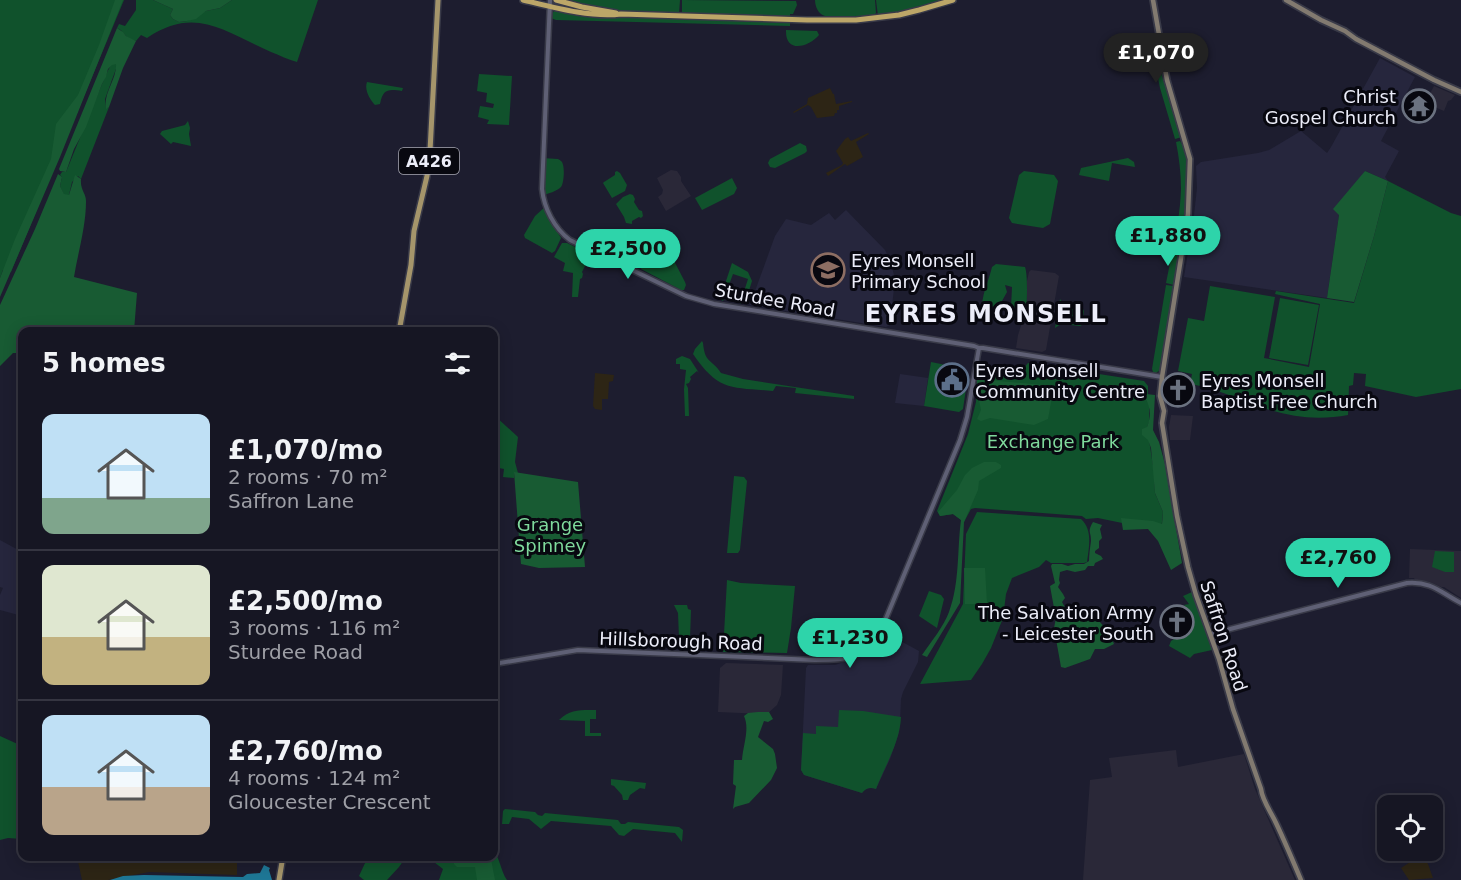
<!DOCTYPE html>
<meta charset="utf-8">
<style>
body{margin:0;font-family:"DejaVu Sans",sans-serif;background:#232330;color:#f1f3f6;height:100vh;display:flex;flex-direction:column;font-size:22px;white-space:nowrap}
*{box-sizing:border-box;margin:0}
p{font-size:20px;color:#9e9fa6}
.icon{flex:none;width:33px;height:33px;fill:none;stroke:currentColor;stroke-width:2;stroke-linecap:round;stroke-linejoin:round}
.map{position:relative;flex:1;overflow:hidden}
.side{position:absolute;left:18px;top:327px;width:480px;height:534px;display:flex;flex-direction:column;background:#161623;border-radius:12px;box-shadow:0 3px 15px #0003,0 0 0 2px #353541}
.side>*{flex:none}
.fabs{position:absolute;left:1377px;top:795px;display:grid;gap:12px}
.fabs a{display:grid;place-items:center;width:66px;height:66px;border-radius:12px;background:#161623;box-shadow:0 3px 15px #0003,0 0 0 2px #353541;font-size:30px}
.price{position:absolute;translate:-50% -51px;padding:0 14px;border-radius:21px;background:#2ed4aa;color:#111;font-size:20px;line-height:39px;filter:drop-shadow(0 2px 3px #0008)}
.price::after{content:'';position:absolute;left:50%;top:36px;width:18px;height:14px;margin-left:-9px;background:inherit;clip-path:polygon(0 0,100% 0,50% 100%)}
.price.selected{background:#222;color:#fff}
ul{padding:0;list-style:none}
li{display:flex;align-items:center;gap:18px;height:150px;padding:0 24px}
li+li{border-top:2px solid #353541}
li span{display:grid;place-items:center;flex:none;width:168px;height:120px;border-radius:12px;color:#555}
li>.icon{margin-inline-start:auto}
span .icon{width:72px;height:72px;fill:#fffc;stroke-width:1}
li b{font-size:26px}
h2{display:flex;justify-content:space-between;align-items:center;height:72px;padding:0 24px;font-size:26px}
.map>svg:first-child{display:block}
.commercial{fill:#2a2838}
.industrial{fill:#2d2515}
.built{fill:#26263d}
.green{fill:#10522c}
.forest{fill:#185b33}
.water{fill:#1e7796}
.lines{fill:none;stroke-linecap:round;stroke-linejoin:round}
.tertiary-casing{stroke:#393a48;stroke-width:7}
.secondary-casing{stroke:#393a48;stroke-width:8}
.primary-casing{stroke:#393a48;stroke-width:8}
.trunk-casing{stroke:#393a48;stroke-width:8}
.tertiary{stroke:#5f6075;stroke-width:4}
.secondary{stroke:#827a70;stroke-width:4.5}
.primary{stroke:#a5956b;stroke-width:5}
.trunk{stroke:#bca668;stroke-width:5}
.labels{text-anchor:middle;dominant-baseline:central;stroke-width:6;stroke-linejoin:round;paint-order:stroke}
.shield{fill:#080810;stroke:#a8a8b3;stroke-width:1.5}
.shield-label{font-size:16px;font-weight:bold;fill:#ecedf9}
.poi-label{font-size:18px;fill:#ecedf9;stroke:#080810;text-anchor:start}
.street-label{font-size:18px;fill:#ecedf9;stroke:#080810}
.park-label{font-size:18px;fill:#7fd99c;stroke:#080810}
.district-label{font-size:24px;font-weight:bold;letter-spacing:1.5px;fill:#ecedf9;stroke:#080810}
</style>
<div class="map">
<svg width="1461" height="880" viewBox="0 0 1461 880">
<rect width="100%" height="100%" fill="#1d1d2f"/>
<!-- commercial -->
<path class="commercial" d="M1434,86L1455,95L1451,100L1448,101L1444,111L1425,103Z
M671,170L677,171L681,177V181L691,196L666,211L658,197L662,194L663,190L657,178Z
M1031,270L1055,273L1059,276L1046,350L1042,352L1016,348L1018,335L1026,310L1027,281L1029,272Z
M1171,415L1193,416L1190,440H1170L1169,427Z
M1410,549L1461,551V598L1444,587H1441L1430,582L1415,580L1414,578H1409Z
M726,663L783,665L781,695L777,705L767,714L718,712L720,668Z
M1176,750L1178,767L1244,754L1255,789L1295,880H1083L1090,780L1112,777L1109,758Z"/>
<!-- industrial -->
<path class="industrial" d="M830,88L833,94H834L836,104L852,101V102L839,106V110H837V113H835L834,116L817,118L811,107L808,105L794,113L793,112L807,104L808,98Z
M868,133L869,134L856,142L863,157L847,166L845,164L828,176L826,173L842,165L843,163L836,151L845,139L848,137L851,141Z
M595,373L614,375L613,381L609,382L608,399H602V410L595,409L593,406Z
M1421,855L1428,864L1433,878L1409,880L1401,868Z
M77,857H237V875L149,872L108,880H82Z"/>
<!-- built -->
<path class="built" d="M1380,58L1415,77L1381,141L1399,151L1385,177L1388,181L1365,171L1339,215L1327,298L1184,277L1194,215L1197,188L1196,166L1201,162L1258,153L1269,150L1301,131L1327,153L1331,147Z
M846,210L885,250L890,260L895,279L890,325L886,327L750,305L775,236L786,219L811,225L829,213L835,220Z
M900,374L928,378L924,406L895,403Z
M0,540L22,552V616L0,610V595L3,588L0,587Z
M884,632L919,651L918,662L903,692L901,699L900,723L899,732L890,759L876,789L871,788L865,789L862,793L804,775L801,770L806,668L808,665H835L858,657L873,646Z"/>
<!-- green -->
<path class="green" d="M0,0H124L11,272L3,270L0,278Z
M136,0H153L173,9L170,15L173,19L179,22L187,21L206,11L220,8L232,0H318L297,62C289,60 279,55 271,52C225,32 196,5 147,38L141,35L136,41C133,40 130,39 127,37C123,33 123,31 117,28L119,24L125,26L136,10Z
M569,0H680L679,14L617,11L569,2Z
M682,0L796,1L797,5L793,14H790V17L682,14Z
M815,0H875L876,13L874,15C863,16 835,20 825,16C818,14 815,6 815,0Z
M876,0H945L917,9L878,16Z
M557,10L621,17L790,23V26L556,20L551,18V15L554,11Z
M786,30L817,31L819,35C809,47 785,54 786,30Z
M1156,54H1158L1160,70L1182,137L1175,139L1160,88L1154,58Z
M112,64H116L117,66L105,99L106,108L109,107L81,179L78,176L72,182L69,195H64L60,186L62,177L60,175L62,172H66L102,84C106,77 107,70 112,64Z
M479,74L512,76L509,125L487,124L489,120L478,117L480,106L493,108L494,104L486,102L487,93L477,91Z
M367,82L403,88L402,91C388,89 383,89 380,104L375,105C370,100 364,90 367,82Z
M188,121L190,128L189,134L191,146L173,142L171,144L160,134L162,131L185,125Z
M1180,141C1199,166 1179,253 1174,285L1166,283C1172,252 1180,221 1181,189C1181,173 1179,157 1176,142Z
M800,143L806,146L807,151L805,153L775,168L770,167L768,163L770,159Z
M542,158L558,159C560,160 561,161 562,162C565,167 564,183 561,187C557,191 548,194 542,195Z
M1128,158L1134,162L1135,167L1112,163L1109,181L1079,175L1081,168Z
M617,171L620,173L627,185L625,191L612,198L603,183L604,182L615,175V172Z
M1024,171L1054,175L1058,181L1050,224L1043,228L1012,223L1009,218L1019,175Z
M732,178L737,188L734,194L702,210L695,198Z
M1388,181L1451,213L1461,216V389L1416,397L1365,386L1366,374L1354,373L1353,385L1349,386L1348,415C1321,420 1296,418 1270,410C1243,402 1218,388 1190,384L1192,374L1178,371L1188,318L1204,321L1210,286L1275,297L1264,358L1309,367L1320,304L1275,294L1276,291L1354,303L1374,236Z
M630,194L633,195L635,199L634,202L639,210L642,211L643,216L641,218L639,217L632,221V224L626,223L624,217L616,204L623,197Z
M546,206L552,222L561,238L555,251L552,253L525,238L524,235L535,216Z
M562,243H567L590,254L591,256L589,258L582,272L583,274L582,278L580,279L578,297H572L573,273L563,271L565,263L554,257Z
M665,252L672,257L685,282L686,285L684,290H681L641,269L643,263L658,257Z
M732,263L748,272L752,281L746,300L740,304L748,279L733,274L723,301L720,299Z
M996,264L1025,267C1028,275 1027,303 1026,312L1011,308L1012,287L1005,285L1007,292L1002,301L996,303L995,307L982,305C983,291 989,280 992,267Z
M1166,285L1174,286L1160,370L1156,373L1153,372L1152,369Z
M1280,298L1319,305L1308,365L1269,358Z
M1060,299L1065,306L1083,309L1084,311L1082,325L1080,326L1061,324L1055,328Z
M702,341L703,343C705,364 711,358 721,373L743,379L854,396V399L795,393L796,388L776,386L773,391C731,387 719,392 693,354L695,349Z
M682,356L690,359L699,373L697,371L690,377L691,379L689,383L686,384L688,388L689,416H685L684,389L686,370L680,369V364H676V359Z
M931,362L951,366L947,381H945L944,383L948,385V388L955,389L956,380L967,382L963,409L959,412L924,406Z
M1028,363L1144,381L1148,386V394L1145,398L1149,404V422L1147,427L1154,472L1155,493L1163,512L1161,531L1098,518L1086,519L1082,516L975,508L971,509L964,522L953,514L940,516L937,511L968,434L976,402L977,379L979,374L984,369L1016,375L1023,369Z
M494,415L518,437L515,462L518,473H514V478L503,477L504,469L494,467Z
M734,476L744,477L747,481L740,550L738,553H727Z
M977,512L1081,519C1093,530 1089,547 1087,562L1084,563H1051L1046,560L1039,567L1012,578L1006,594L1003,618L991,648L982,664L971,680L920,684L963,604L966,534Z
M1435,551L1454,552V572H1445L1432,567Z
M727,580L741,583L795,586L791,628L787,653L723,652Z
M929,591L941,595L944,599L937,628L919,616Z
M1192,592L1212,650L1194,654L1190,658L1169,646L1171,641L1189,629L1187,626L1190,624L1188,621L1192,617L1184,605L1189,604L1183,596Z
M674,605H687L688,609L691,610L690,638H679L678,613Z
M596,710V719H590V733H601V736H585V721L559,720C570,709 581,710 596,710Z
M839,710L863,711L901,717C900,742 885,766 876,789C870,787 866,788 862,793L804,775L801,770L803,733L816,734V726L838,727Z
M0,736L22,746V839L8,838L0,840Z
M611,779L646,783L645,789L640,788L630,795L628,800H623L622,795L614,786L611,785Z
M505,809L535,812L538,815L542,816L545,813L618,820L621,824H625L628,822L679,827L683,830L682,842L675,833L633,829L624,836L619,835L611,826L551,821L541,829L529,819L512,817L509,824H502L503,811Z
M494,852C500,858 501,872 507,880H439L443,869L430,859L432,856H494Z
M361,857H406L399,867L387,880H364L359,876L366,861Z"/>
<!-- forest -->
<path class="forest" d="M115,0H123L60,157L0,297V278L15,239L51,159L56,124L78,95L99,45Z
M153,0H232L220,8L206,11L196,19L187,21L179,22L173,19L170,15L173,9Z
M117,28L123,32L126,36L136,41L123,68L109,107L106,109C103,93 117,79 116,64L112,65L108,69L106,77L102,84L86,127L74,149L66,172L60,171L59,169Z
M1365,171L1388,181L1374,236L1354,302L1327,298L1339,215L1333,209Z
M58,174L62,177L60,186L64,194L69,195L75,175L81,179C80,190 86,193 86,201C86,227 78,252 74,277L137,293L134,331L22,332V353H13L0,366V305L35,229Z
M977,379L1054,386L1048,419L1034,425L990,418L981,421L977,419L981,410L977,391Z
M1146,394L1155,395L1153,430L1159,442L1165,464L1182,563L1171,570L1158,541L1148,529L1123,530L1121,518L1153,521L1162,524L1163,512L1155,493L1151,448L1148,440L1142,435V429L1147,427C1151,417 1151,407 1145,398Z
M984,462H996L1001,465V468L979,481L978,490L964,522L960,603L927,657L922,655C931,642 944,626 949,612C960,582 957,550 961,520L953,514L940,516L938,512L957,490L965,475L972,468Z
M514,472L578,482L585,567L539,568L521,564Z
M1093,522L1102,525L1100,529L1102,538L1099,541V548L1095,551V553L1101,556L1103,559L1095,563L1094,566H1088L1085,570L1075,572L1067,570L1060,572L1059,580L1060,583L1058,587L1063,594L1065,598L1062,602L1068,613C1069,613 1076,611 1078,611C1094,612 1109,629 1114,644L1104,649H1095L1090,659L1065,668L1061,667L1054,628L1057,613L1054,608L1050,586L1055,583L1051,566L1052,564H1062L1068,566L1075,564H1084L1089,561C1089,555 1090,548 1091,541C1091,531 1087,532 1093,522Z
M964,568H985L987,604H965Z
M758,712H769L773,719L768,722L764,721L758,737L773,749L775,754L777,768L771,780L749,803L735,807L733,809L736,786L733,784L734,760H742C743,745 750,729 744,716L748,713Z
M488,857L491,859L495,880H477L475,867H457L454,864V861C461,858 466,859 473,859C478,859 484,857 488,857Z"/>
<!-- water -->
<path class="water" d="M264,865L270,868L269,870L272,880H110L123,876L144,875L243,877L247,874L260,873Z"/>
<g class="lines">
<defs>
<path id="tertiary" d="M550,0L542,189C544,208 554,228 570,240L686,296L714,304L974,346L979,348H983L1162,377
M1211,634L1407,583C1432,581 1441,593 1461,603
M494,664L578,650L815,660C851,660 861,659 882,628L960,440L967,417L979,348"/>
<path id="secondary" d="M1153,0L1167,80L1190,159L1188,214L1162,377L1160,396L1164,411L1162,423L1177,516L1188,567L1196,595L1219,659L1233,709L1261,789C1262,800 1271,812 1276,823C1285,842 1293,861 1301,880
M1286,0L1321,20L1345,31L1356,39L1434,80L1461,92"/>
<path id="primary" d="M399,332L411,265L414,231L427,176L430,151L438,0
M279,880L283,856"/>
<path id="trunk" d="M523,0C552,7 591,18 621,14L807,20H856L899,15L919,10L953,0
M556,0L582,7L616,13"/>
</defs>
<!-- tertiary casing -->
<use href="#tertiary" class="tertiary-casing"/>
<!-- secondary casing -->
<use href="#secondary" class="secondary-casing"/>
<!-- primary casing -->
<use href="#primary" class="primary-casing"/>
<!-- trunk casing -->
<use href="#trunk" class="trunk-casing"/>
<!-- tertiary -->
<use href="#tertiary" class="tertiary"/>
<!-- secondary -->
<use href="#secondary" class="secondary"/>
<!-- primary -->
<use href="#primary" class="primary"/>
<!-- trunk -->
<use href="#trunk" class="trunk"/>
</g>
<!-- icons -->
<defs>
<symbol id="temple-ring" viewBox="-11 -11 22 22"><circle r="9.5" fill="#080810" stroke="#6b7280" stroke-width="1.5"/><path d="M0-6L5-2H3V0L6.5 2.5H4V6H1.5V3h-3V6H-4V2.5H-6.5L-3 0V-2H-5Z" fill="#6b7280"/></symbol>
<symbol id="school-ring" viewBox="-11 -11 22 22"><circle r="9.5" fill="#080810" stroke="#8d6e63" stroke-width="1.5"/><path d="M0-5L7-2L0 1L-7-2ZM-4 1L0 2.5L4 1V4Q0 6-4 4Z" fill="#8d6e63"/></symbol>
<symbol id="civic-ring" viewBox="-11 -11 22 22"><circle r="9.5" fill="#080810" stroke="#5c6f8a" stroke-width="1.5"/><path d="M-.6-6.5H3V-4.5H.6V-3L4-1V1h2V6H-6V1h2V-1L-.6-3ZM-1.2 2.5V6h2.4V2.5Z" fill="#5c6f8a"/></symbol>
<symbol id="church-ring" viewBox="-11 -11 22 22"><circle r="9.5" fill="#080810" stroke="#6b7280" stroke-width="1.5"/><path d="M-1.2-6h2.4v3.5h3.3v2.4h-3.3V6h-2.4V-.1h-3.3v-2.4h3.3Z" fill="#6b7280"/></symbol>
</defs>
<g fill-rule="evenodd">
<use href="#temple-ring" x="1400" y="87" width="38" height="38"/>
<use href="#school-ring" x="809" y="251" width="38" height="38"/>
<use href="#civic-ring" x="933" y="361" width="38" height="38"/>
<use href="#church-ring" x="1159" y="371" width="38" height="38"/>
<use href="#church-ring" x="1158" y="603" width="38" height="38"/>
</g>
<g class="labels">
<!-- shield labels -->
<rect class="shield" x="399" y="148" width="60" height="26" rx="4.5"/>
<g class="shield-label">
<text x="429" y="161">A426</text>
</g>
<!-- poi labels -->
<g class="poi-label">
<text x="1396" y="96" text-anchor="end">Christ<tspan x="1396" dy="21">Gospel Church</tspan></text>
<text x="851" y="260">Eyres Monsell<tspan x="851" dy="21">Primary School</tspan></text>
<text x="975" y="370">Eyres Monsell<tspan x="975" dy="21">Community Centre</tspan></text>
<text x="1201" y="380">Eyres Monsell<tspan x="1201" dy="21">Baptist Free Church</tspan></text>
<text x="1154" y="612" text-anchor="end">The Salvation Army<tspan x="1154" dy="21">- Leicester South</tspan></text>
</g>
<!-- street labels -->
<g class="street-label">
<text transform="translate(775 300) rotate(10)">Sturdee Road</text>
<text transform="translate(1224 636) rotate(72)">Saffron Road</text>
<text transform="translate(681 641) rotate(2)">Hillsborough Road</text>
</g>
<!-- park labels -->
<g class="park-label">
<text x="1053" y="441">Exchange Park</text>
<text x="550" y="524">Grange<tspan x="550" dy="21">Spinney</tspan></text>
</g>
<!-- district labels -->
<g class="district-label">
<text x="986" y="314">EYRES MONSELL</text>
</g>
</g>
</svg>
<div class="fabs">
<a><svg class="icon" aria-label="locate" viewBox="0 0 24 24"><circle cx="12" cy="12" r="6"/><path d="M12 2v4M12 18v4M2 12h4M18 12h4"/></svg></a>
</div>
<b class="price selected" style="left:1156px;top:84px">£1,070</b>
<b class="price" style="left:1168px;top:267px">£1,880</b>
<b class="price" style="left:628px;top:280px">£2,500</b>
<b class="price" style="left:1338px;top:589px">£2,760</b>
<b class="price" style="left:850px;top:669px">£1,230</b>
<section class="side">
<h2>5 homes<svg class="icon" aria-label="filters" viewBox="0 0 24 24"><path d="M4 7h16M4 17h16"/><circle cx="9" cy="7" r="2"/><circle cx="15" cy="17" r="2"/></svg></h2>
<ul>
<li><span style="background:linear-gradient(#bfe0f5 70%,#7fa58c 0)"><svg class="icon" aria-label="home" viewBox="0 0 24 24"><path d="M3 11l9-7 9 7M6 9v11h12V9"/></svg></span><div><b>£1,070/mo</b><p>2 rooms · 70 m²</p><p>Saffron Lane</p></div></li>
<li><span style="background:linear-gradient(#dfe7d0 60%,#c2b280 0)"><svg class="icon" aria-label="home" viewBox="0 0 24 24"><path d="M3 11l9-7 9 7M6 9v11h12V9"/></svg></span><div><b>£2,500/mo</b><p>3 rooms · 116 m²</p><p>Sturdee Road</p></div></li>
<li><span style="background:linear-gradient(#bfe0f5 60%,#b9a48a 0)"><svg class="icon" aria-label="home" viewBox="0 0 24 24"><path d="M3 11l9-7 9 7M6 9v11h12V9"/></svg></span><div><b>£2,760/mo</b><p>4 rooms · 124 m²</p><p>Gloucester Crescent</p></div></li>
</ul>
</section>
</div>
